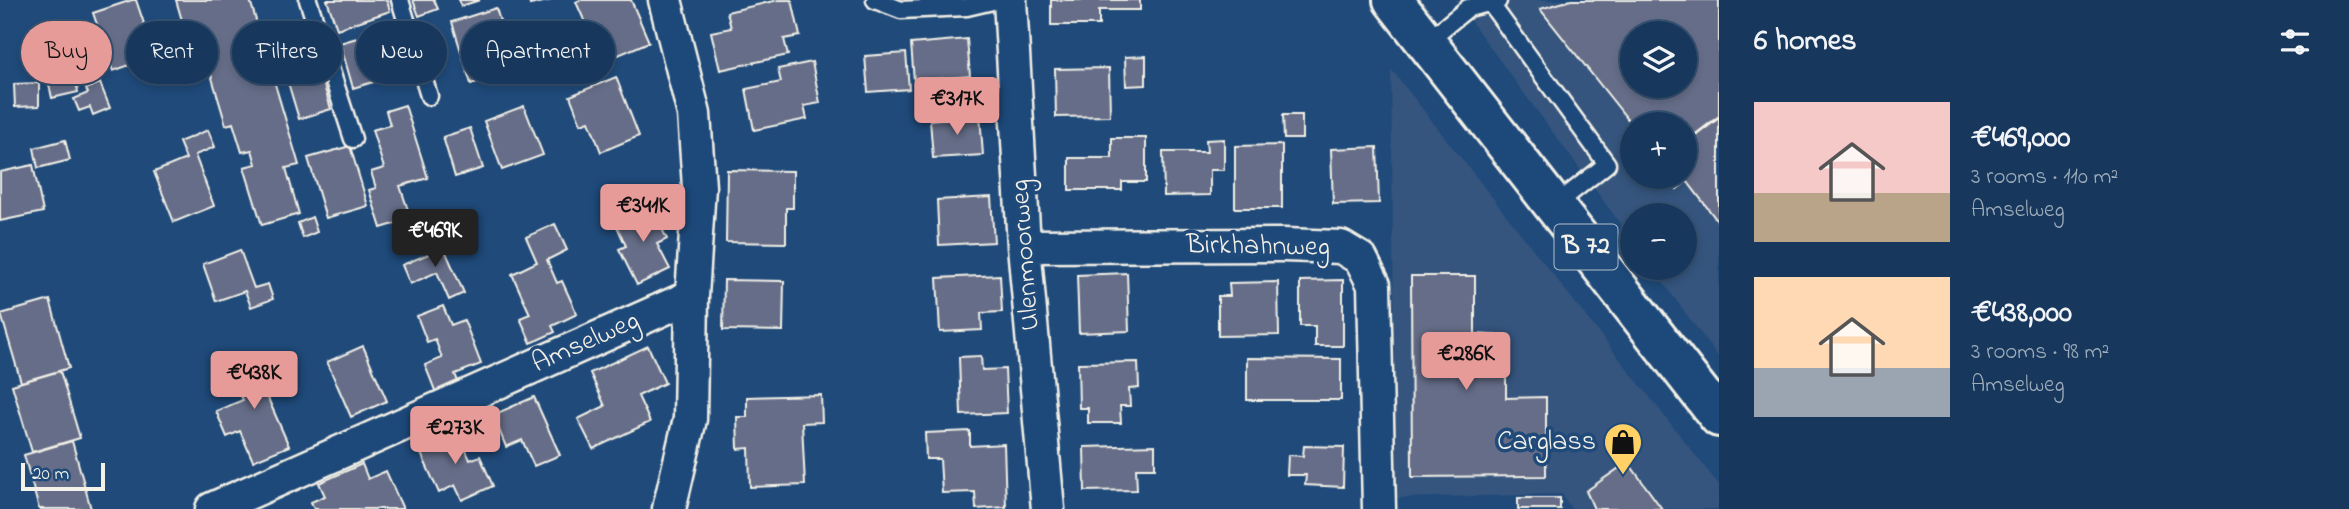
<!DOCTYPE html>
<meta charset="utf-8">
<style>
body{margin:0;font-family:"Indie Flower",sans-serif;background:#244365;color:#f1f3f6;height:100vh;display:flex;flex-direction:column;font-size:26px;white-space:nowrap}
*{box-sizing:border-box;margin:0}
p{font-size:23px;color:#9eacbb}
.icon{flex:none;width:38px;height:38px;fill:none;stroke:currentColor;stroke-width:2;stroke-linecap:round;stroke-linejoin:round}
.map{position:relative;flex:1;overflow:hidden}
.panel{display:flex;flex-direction:column;background:#17385c;width:630px}
.panel>*{flex:none}
.banner{position:absolute;left:21px;top:21px;width:665px;height:63px;display:flex;gap:14px}
.buttons{position:absolute;left:1620px;top:21px;display:grid;gap:14px}
.buttons a{display:grid;place-items:center;width:77px;height:77px;border-radius:50%;background:#17385c;box-shadow:0 4px 10px #0003,0 0 0 2px #365272;font-size:35px}
.scale{position:absolute;left:21px;bottom:18px;width:84px;box-sizing:border-box;padding-left:7px;border:4px solid #f4f1e8;border-top:0;font-size:19px;line-height:24px;white-space:nowrap;color:#f4f1e8;-webkit-text-stroke:5px #1f4a7a;paint-order:stroke}
.price{position:absolute;translate:-50% -60px;padding:0 16px;border-radius:7px;background:#e69b98;color:#111;font-size:23px;line-height:46px;filter:drop-shadow(0 2px 4px #0008)}
.price::after{content:'';position:absolute;left:50%;top:42px;width:21px;height:16px;margin-left:-10px;background:inherit;clip-path:polygon(0 0,100% 0,50% 100%)}
.price.on{background:#222;color:#fff}
ul{padding:0;list-style:none}
li{display:flex;align-items:center;gap:21px;height:175px;padding:0 35px}
li span{display:grid;place-items:center;flex:none;width:196px;height:140px;border-radius:0px;color:#555}
li>.icon{margin-inline-start:auto}
span .icon{width:84px;height:84px;fill:#fffc;stroke-width:1}
li b{font-size:30px}
h2{display:flex;justify-content:space-between;align-items:center;height:84px;padding:0 35px;font-size:30px}
.chip{padding:0 24px;border-radius:32px;background:#17385c;box-shadow:0 4px 10px #0003,0 0 0 2px #365272;font-size:24px;line-height:63px}
.chip.on{background:#e69b98;color:#111}
main{display:flex;flex:1;min-height:0}
.map>svg:first-child{display:block}
.built{fill:#34547e;fill-rule:evenodd}
.building{fill:#656d88;stroke:#f4f1e8;stroke-width:2;fill-rule:evenodd}
.lines{fill:none;stroke-linecap:round;stroke-linejoin:round}
.lane-casing{stroke:#f4f1e8;stroke-width:21}
.street-casing{stroke:#f4f1e8;stroke-width:37}
.primary-casing{stroke:#f4f1e8;stroke-width:44}
.lane{stroke:#1f4a7a;stroke-width:16}
.street{stroke:#1f4a7a;stroke-width:32}
.primary{stroke:#1f4a7a;stroke-width:38}
.labels{text-anchor:middle;dominant-baseline:central;stroke-width:7;stroke-linejoin:round;paint-order:stroke}
.shield{fill:#1f4a7a;stroke:#b4bfc7;stroke-width:2}
.shield-label{font-size:26px;font-weight:bold;fill:#f4f1e8}
.street-label{font-size:28px;fill:#f4f1e8;stroke:#1f4a7a}
.poi-label{font-size:28px;fill:#f4f1e8;stroke:#1f4a7a;text-anchor:end}
</style>
<main>
<div class="map">
<svg width="1719" height="509" viewBox="0 0 1719 509">
<rect width="100%" height="100%" fill="#1f4a7a"/>
<filter id="ink" filterUnits="userSpaceOnUse"><feTurbulence type="fractalNoise" baseFrequency=".0143" numOctaves="2"/><feDisplacementMap in="SourceGraphic" scale="14" xChannelSelector="R" yChannelSelector="G"/><feConvolveMatrix kernelMatrix="1 2 1 2 8 2 1 2 1" color-interpolation-filters="sRGB"/></filter>
<g filter="url(#ink)">
<!-- built -->
<path class="built" d="M1455,0H1719V358L1652,268H1685V215H1633V241ZM1633,33H1685V86H1633ZM1633,124H1685V177H1633Z
M1391,69L1719,485V509H1571L1562,494L1396,498Z"/>
<!-- building -->
<path class="building" d="M132,0H136L155,56L113,71L93,13Z
M176,0H250L299,165L286,168L299,214L262,225L244,167L256,164L252,150L242,152L233,123L226,125L202,44L190,48Z
M327,0H387L390,11L337,29Z
M413,0H434L438,9L419,16Z
M459,0H480L461,6Z
M529,0H552L530,5Z
M580,0H631L649,42L609,59L596,26L588,29L576,2Z
M778,0H792L800,36L784,39L788,55L720,70L711,32L731,28L727,12Z
M1051,0H1140V10H1099V25H1051Z
M1571,0H1719V116L1685,142V124H1633V126L1540,9ZM1633,33H1685V86H1633Z
M496,8L515,70L471,84L452,22Z
M72,23L81,62L72,64L78,92L52,98L37,30Z
M384,30L397,75L353,88L340,43Z
M309,36L331,109L299,119L277,46Z
M967,39L970,76L914,81L911,44Z
M906,53L909,89L868,92L865,56Z
M1146,56V85L1126,86L1125,57Z
M812,62L820,103L804,106L807,119L754,130L746,89L781,82L778,69Z
M1109,68L1110,116L1056,117L1055,69Z
M616,77L639,136L601,152L589,121L581,124L570,96Z
M39,83V106L15,107L14,84Z
M100,83L110,108L93,115L90,107L79,111L74,99L88,93L86,89Z
M405,105L428,178L400,186L411,219L381,228L369,190L376,188L371,172L384,168L372,130L390,125L386,111Z
M524,106L543,155L502,170L484,121Z
M980,115L983,155L933,158L930,120Z
M1283,115H1302V139H1284Z
M1719,118V223L1687,181L1677,189L1668,177H1685V144Z
M470,128L483,168L455,177L443,137Z
M208,130L215,147L195,155L214,206L174,222L154,172L186,159L179,142Z
M1112,138H1146V182H1122V190H1069V158H1112Z
M1224,139V170H1210V195L1164,196L1163,152H1207L1206,140Z
M65,140L70,160L38,168L34,148Z
M1282,145V208H1235V146Z
M350,146L368,206L326,218L308,158Z
M1377,147L1379,203L1333,204L1331,149Z
M33,165L43,212L0,221V172Z
M727,170L793,171V208H786V243L726,242Z
M991,197L994,242L939,245L937,200Z
M650,204L667,239L657,244L670,269L637,285L619,249L626,246L615,222Z
M312,217L317,232L303,238L298,223Z
M555,224L567,250L547,260L557,283L562,281L577,314L552,326L555,332L531,343L520,318L530,314L512,274L537,262L526,237Z
M440,239L464,293L449,300L437,272L410,284L402,265L431,253L427,244Z
M240,250L254,288L268,284L273,299L251,307L245,291L216,301L203,264Z
M1127,273L1129,331L1079,333L1077,275Z
M1000,275L1002,312L981,313L982,330L940,332L937,278Z
M1411,276H1475V334L1506,336V398L1546,397V476L1412,477Z
M724,280L784,281L783,331L723,330Z
M1343,280V346H1315V326H1300V281Z
M1278,282L1279,335L1218,336V296H1230L1229,283Z
M50,300L69,368L21,382L1,314Z
M443,306L451,325L464,320L481,364L455,374L459,384L436,393L425,365L442,358L435,339L427,342L417,316Z
M363,346L387,401L351,417L327,362Z
M648,346L665,383L638,396L650,422L593,449L578,419L605,406L590,373Z
M265,356L276,381L263,387L289,446L253,461L240,431L227,437L216,411L243,400L230,371Z
M981,356L982,370L1005,369L1007,413L961,415L959,357Z
M1247,358L1341,359V400H1247Z
M1138,362L1139,388L1129,389L1130,406H1120L1121,423H1088V408H1079L1078,363Z
M60,371L80,438L32,452L12,385Z
M821,395L822,422L802,423L805,485L750,487L749,448L738,449L737,417H747V397Z
M534,397L560,455L534,466L522,440L506,447L493,415Z
M457,430L470,460L480,456L493,486L462,500L455,485L439,493L418,447Z
M970,431V446L1004,444L1006,507L976,509L975,492L942,493L940,459H926L925,433Z
M72,441L91,509H39L24,455Z
M1155,445V468H1136L1137,490L1085,491L1084,447Z
M1304,446L1344,447L1343,487L1305,485L1306,475H1287L1288,455L1303,456Z
M1628,462L1662,509H1594L1586,491Z
M362,464L368,479L386,471L403,509H314L311,502L325,496L319,483Z
M1518,498H1560V509H1518Z"/>
<g class="lines">
<defs>
<path id="lane" d="M308,0L353,139
M400,0L429,96
M875,0L901,10L967,7L997,0
M1490,3L1607,164L1554,206
M1426,42L1468,8L1498,1"/>
<path id="street" d="M665,0L694,114L699,187L692,296L690,419L669,509
M1010,0L1024,246L1048,509
M1024,246L1284,245L1341,247L1361,259L1374,285L1379,509
M212,509L692,296"/>
<path id="primary" d="M1393,0L1719,417"/>
</defs>
<!-- lane casing -->
<use href="#lane" class="lane-casing"/>
<!-- street casing -->
<use href="#street" class="street-casing"/>
<!-- primary casing -->
<use href="#primary" class="primary-casing"/>
<!-- lane -->
<use href="#lane" class="lane"/>
<!-- street -->
<use href="#street" class="street"/>
<!-- primary -->
<use href="#primary" class="primary"/>
</g>
</g>
<!-- icons -->
<defs>
<symbol id="shop-pin" viewBox="-11 -11 22 30"><path d="M0 17L-7.5 6A9.5 9.5 0 1 1 7.5 6Z" fill="#ffd166" stroke="#1f4a7a"/><path d="M-5-2.5h2.3a2.7 3.5 0 0 1 5.4 0H5L5.5 6h-11ZM-1.5-2.5h3a1.5 2.3 0 0 0-3 0Z" fill="#111"/></symbol>
</defs>
<g fill-rule="evenodd">
<use href="#shop-pin" x="1601" y="420" width="44" height="60"/>
</g>
<g class="labels">
<!-- shield labels -->
<rect class="shield" x="1554.5" y="224.5" width="63" height="45" rx="5"/>
<g class="shield-label">
<text x="1586" y="247">B 72</text>
</g>
<!-- street labels -->
<g class="street-label">
<text transform="translate(1258 247) rotate(1)">Birkhahnweg</text>
<text transform="translate(1026 255) rotate(-94)">Ulenmoorweg</text>
<text transform="translate(586 343) rotate(-24)">Amselweg</text>
</g>
<!-- poi labels -->
<g class="poi-label">
<text x="1596" y="442">Carglass</text>
</g>
</g>
</svg>
<div class="buttons">
<a><svg class="icon" aria-label="layers" viewBox="0 0 24 24"><path d="M12 4l9 5-9 5-9-5zM3 14l9 5 9-5"/></svg></a>
<a>+</a>
<a>−</a>
</div>
<div class="scale">20 m</div>
<b class="price" style="left:957px;top:137px">€317K</b>
<b class="price" style="left:643px;top:244px">€341K</b>
<b class="price on" style="left:435px;top:269px">€469K</b>
<b class="price" style="left:1466px;top:392px">€286K</b>
<b class="price" style="left:254px;top:411px">€438K</b>
<b class="price" style="left:455px;top:466px">€273K</b>
<div class="banner">
<a class="chip on">Buy</a>
<a class="chip">Rent</a>
<a class="chip">Filters</a>
<a class="chip">New</a>
<a class="chip">Apartment</a>
</div>
</div>
<section class="panel">
<h2>6 homes<svg class="icon" aria-label="filters" viewBox="0 0 24 24"><path d="M4 7h16M4 17h16"/><circle cx="9" cy="7" r="2"/><circle cx="15" cy="17" r="2"/></svg></h2>
<ul>
<li><span style="background:linear-gradient(#f6c9c9 65%,#b9a48a 0)"><svg class="icon" aria-label="home" viewBox="0 0 24 24"><path d="M3 11l9-7 9 7M6 9v11h12V9"/></svg></span><div><b>€469,000</b><p>3 rooms · 110 m²</p><p>Amselweg</p></div></li>
<li><span style="background:linear-gradient(#ffd9b3 65%,#9aa5b1 0)"><svg class="icon" aria-label="home" viewBox="0 0 24 24"><path d="M3 11l9-7 9 7M6 9v11h12V9"/></svg></span><div><b>€438,000</b><p>3 rooms · 98 m²</p><p>Amselweg</p></div></li>
</ul>
</section>
</main>
